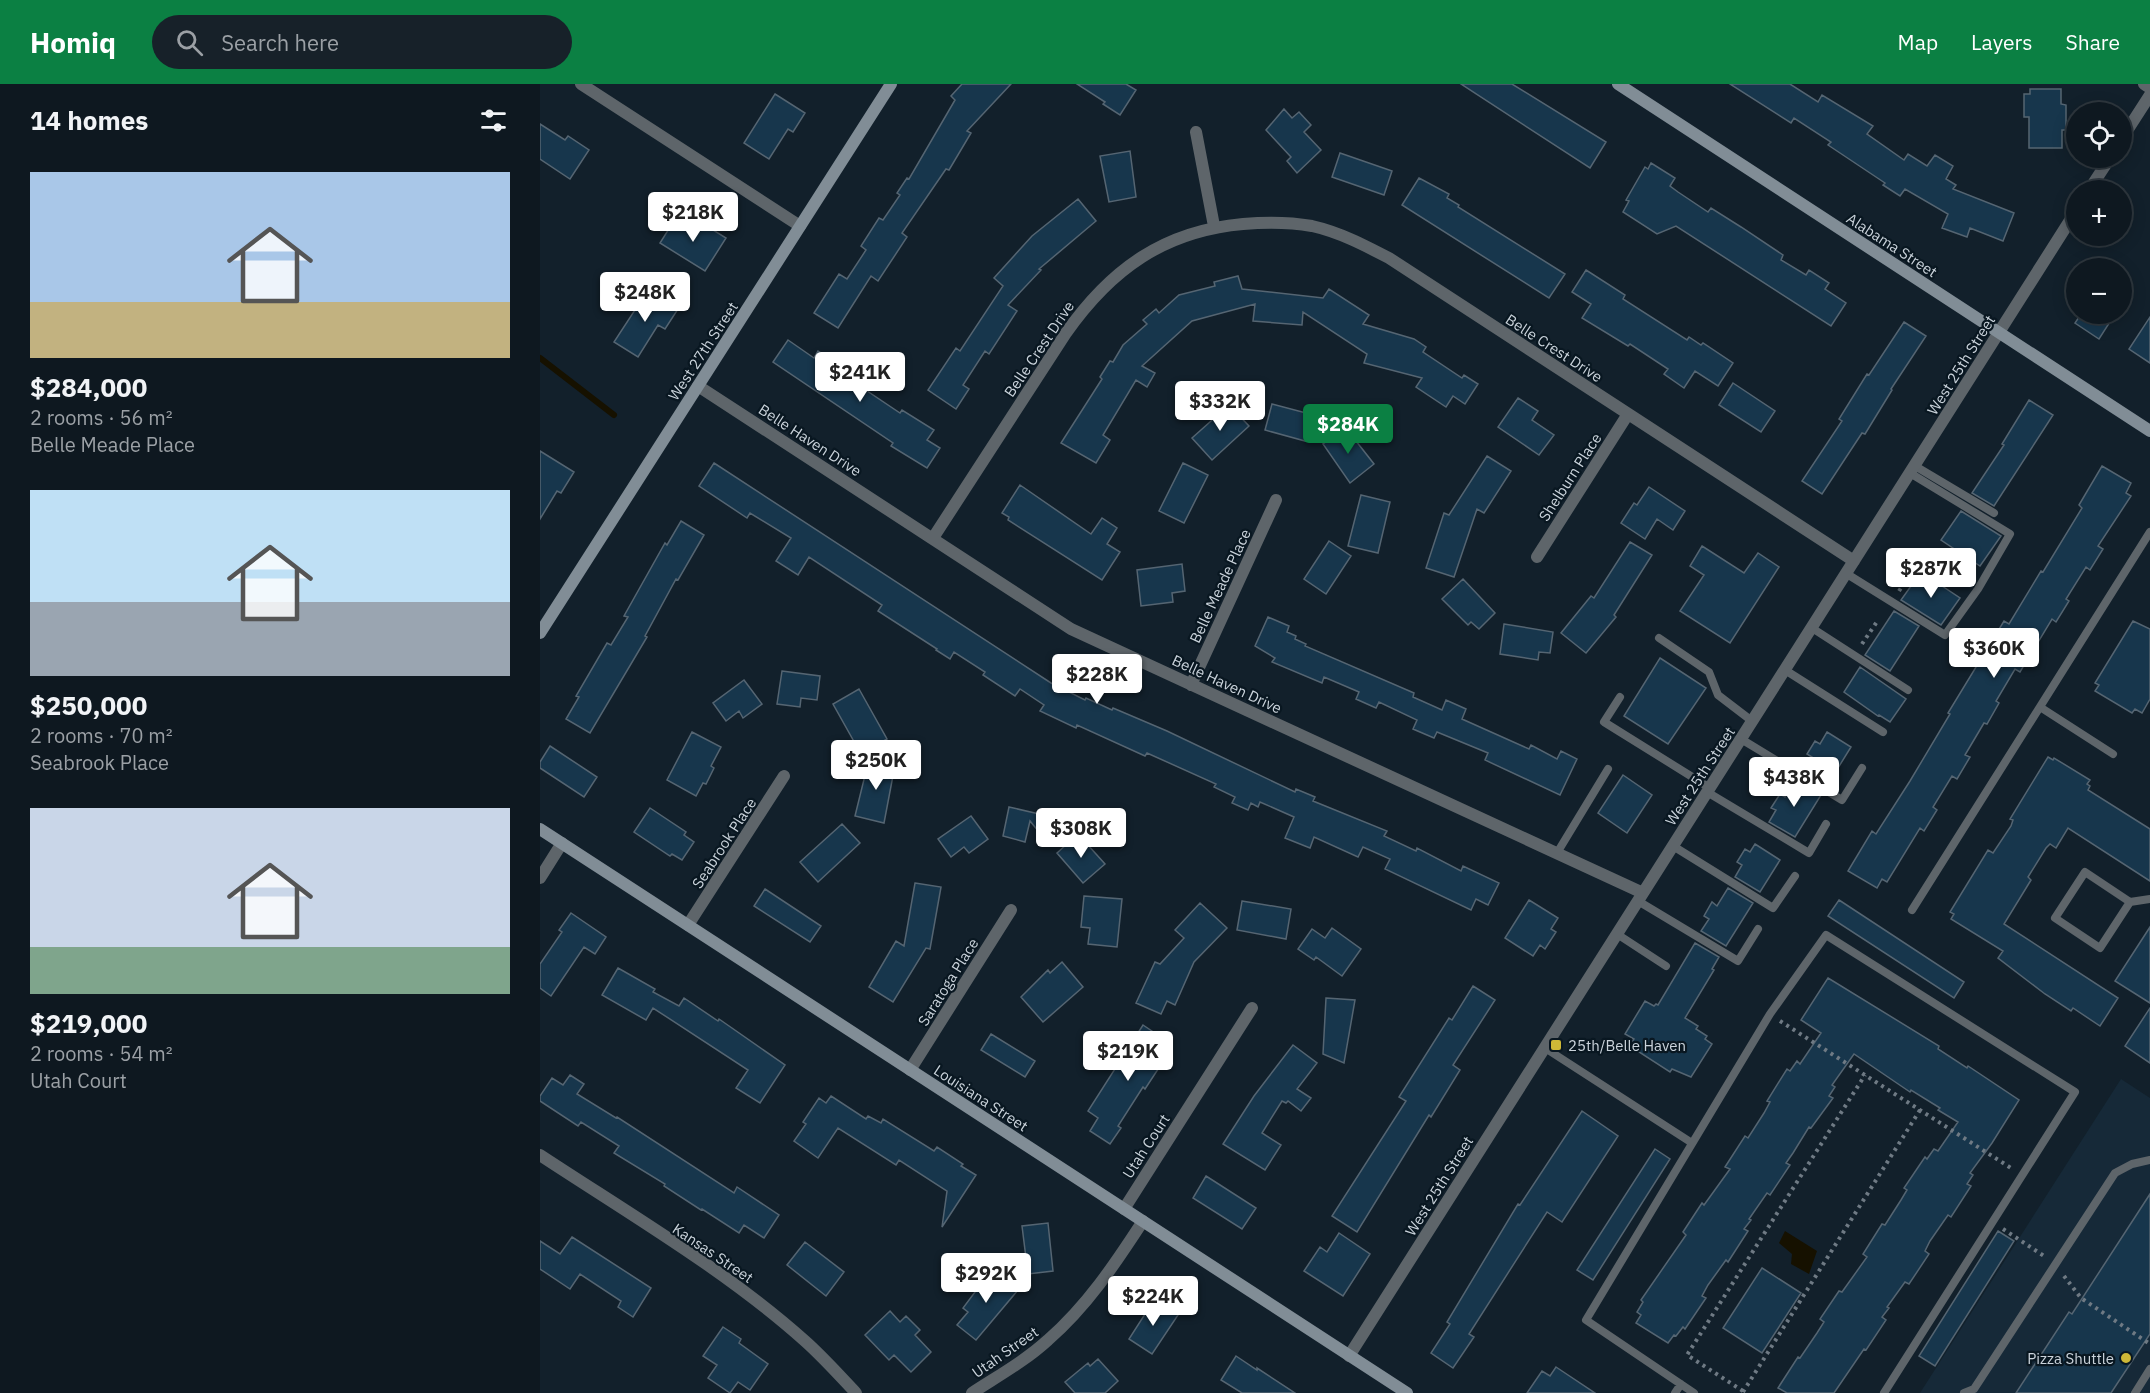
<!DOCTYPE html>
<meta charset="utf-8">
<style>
body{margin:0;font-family:"IBM Plex Sans",sans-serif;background:#172129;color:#f1f3f6;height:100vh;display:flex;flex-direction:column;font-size:22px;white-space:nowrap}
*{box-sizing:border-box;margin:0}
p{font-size:20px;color:#9ba0a5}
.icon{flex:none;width:33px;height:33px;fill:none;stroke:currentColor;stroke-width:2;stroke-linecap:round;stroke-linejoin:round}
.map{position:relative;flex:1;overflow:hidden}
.drawer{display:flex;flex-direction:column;background:#0e1820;width:540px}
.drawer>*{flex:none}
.buttons{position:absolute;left:1526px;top:18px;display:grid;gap:12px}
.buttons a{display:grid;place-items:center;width:66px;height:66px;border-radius:50%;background:#0e1820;box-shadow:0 3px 15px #0003,0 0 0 2px #2e373e;font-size:30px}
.price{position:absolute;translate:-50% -51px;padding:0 14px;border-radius:6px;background:#fff;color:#222;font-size:20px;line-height:39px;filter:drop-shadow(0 2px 3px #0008)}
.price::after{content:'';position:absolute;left:50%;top:36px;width:18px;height:14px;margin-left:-9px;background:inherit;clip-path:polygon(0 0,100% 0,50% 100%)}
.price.on{background:#0b8043;color:#fff}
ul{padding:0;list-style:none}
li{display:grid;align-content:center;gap:12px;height:318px;padding:0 30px}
li span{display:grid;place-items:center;height:186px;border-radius:0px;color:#555}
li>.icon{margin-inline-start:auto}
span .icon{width:108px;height:108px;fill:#fffc;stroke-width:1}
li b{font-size:26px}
h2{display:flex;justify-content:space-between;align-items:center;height:72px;padding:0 30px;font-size:26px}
header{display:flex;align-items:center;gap:36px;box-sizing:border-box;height:84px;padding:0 30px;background:#0b8043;color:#fff}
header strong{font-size:28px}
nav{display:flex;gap:33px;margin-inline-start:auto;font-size:21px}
.search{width:420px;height:54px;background:#172129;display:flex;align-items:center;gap:15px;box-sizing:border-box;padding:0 21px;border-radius:33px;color:#9ba0a5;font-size:22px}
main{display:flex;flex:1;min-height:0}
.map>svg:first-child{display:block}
.built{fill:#162938}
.water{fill:#161100}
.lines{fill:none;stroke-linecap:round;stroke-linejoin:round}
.stream{stroke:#161100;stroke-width:6}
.building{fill:#17364c;stroke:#556572;stroke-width:1.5}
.path{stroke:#6f7a84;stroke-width:4;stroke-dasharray:3 4.5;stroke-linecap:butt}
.lane{stroke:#5e656a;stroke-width:8}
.street{stroke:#5e656a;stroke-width:12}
.secondary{stroke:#818d96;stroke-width:12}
.poi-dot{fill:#ceb837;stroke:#091721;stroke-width:2}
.labels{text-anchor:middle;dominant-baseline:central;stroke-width:4.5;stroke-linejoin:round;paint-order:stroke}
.street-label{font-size:15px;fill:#cad3db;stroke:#091721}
.poi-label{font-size:15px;fill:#cad3db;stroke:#091721;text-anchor:start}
</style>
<header>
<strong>Homiq</strong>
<div class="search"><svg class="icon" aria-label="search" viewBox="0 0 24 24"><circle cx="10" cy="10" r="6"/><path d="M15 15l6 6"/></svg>Search here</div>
<nav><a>Map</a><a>Layers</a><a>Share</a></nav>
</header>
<main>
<section class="drawer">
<h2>14 homes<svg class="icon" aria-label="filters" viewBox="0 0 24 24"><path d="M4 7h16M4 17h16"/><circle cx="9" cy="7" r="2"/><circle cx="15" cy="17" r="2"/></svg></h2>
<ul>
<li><span style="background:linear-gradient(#a9c7e8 70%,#c2b280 0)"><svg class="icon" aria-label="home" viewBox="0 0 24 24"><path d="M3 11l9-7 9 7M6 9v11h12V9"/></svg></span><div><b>$284,000</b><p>2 rooms · 56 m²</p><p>Belle Meade Place</p></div></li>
<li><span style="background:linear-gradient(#bfe0f5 60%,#9aa5b1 0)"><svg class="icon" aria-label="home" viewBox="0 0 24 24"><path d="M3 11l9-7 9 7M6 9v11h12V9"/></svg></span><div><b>$250,000</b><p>2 rooms · 70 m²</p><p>Seabrook Place</p></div></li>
<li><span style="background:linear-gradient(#c9d6e8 75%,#7fa58c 0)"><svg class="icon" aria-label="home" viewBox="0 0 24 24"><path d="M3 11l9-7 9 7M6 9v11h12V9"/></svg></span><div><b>$219,000</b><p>2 rooms · 54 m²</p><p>Utah Court</p></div></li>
</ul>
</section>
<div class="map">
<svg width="1610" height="1309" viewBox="0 0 1610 1309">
<rect width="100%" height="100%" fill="#12202b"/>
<!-- built -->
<path class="built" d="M1581,995L1610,1014V1309H1380Z"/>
<!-- water -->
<path class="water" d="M1245,1147L1277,1167L1269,1190L1251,1180L1252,1170L1239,1159Z"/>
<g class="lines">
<!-- stream -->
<path class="stream" d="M0,274L74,331"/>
</g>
<!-- building -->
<path class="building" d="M422,0H471L427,47L431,49L409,86L406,85L362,149L367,153L338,197L331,192L298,244L274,229L299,190L307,195L326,166L321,162L339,134L343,136L360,111L357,109L367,94L369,95L415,16L411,12Z
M537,0H586L596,6L580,31L563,20L565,18Z
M921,0H972L1066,58L1050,84Z
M1190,0H1250L1278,18L1282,11L1333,42L1327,50L1364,76L1368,70L1387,82L1395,71L1413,82L1406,95L1416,101L1413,105L1474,129L1463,157L1430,144L1427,153L1402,144L1408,130L1365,105L1360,112L1343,101L1345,99L1288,61L1291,58L1254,34L1251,39Z
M1490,5H1521V20L1526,21V46H1522V64H1489V33H1484V10H1490Z
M235,10L265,29L253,48L248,45L229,75L204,59Z
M744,25L752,34L759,28L771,41L764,48L781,66L757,89L747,77L751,73L726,46Z
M0,40L25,56L28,52L49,66L30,95L0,75Z
M590,67L596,113L569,118L560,72Z
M800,69L852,87L844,111L792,93Z
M1111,79L1135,94L1130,102L1138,108L1168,128L1171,124L1201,143L1243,171L1241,176L1266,191L1269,186L1289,199L1285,205L1306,219L1291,242L1136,142L1117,150L1083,128L1089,117L1086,116L1105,83L1108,85Z
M879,94L909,110L907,114L919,121L918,123L1025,190L1009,214L862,121Z
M538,115L556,137L499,185L501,186L468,221L477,227L449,270L445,267L423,301L429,305L416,325L388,306L416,264L420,267L463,202L454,194L492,152Z
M137,132L158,146L162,139L186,154L165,187L120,159Z
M1046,186L1085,211L1083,215L1147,256L1149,253L1161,261L1163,259L1193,279L1178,302L1155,287L1144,304L1124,290L1128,285L1090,260L1088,262L1042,234L1051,220L1032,208Z
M698,192L702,205L783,214L789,205L829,231L823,240L874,255L886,263L883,268L922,294L924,291L938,300L925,320L913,312L906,323L876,303L882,294L824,279L827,270L763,228L762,241L713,237L715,220L652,237L602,282L615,289L607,303L596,296L563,351L570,356L556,379L521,359L562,295L560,293L570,277L573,278L583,261L607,240L603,236L616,225L619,229L639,211L675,202L674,198Z
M108,206L138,225L125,245L118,241L98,273L74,258Z
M1541,230H1575L1559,255L1535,239Z
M1610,233V279L1589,265Z
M1364,238L1386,252L1351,305L1352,306L1325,350L1322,349L1282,410L1262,397L1302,337L1299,335L1327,290L1329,291Z
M248,256L274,274L278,267L296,279L293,284L360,329L362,326L394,346L387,356L400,364L387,384L351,362L353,359L233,278Z
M1193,299L1235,327L1221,348L1179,321Z
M978,314L998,327L992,336L1014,351L999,371L958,343Z
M1489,316L1513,331L1454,422L1432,409L1464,361L1462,360Z
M732,320L770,330L765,357L725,346Z
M689,321L709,342L672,376L652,354Z
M805,343L834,380L810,399L783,360Z
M0,367L34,388L21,409L17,407L0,435Z
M947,372L971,387L944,429L937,425L914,493L886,484L904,429L909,431Z
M174,379L511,599L545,616L546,614L572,626L573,624L627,647L755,708L756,705L775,713L773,717L847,747L844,752L876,767L877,764L921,787L923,782L959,799L948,821L936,815L931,826L845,785L850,775L823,763L818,773L774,753L770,764L745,754L754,733L720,718L718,723L711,719L708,726L692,719L695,713L674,703L676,700L607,669L605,672L537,641L536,644L500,627L504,621L480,605L475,612L443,591L445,588L414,568L410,575L396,566L397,565L338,527L342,521L269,473L258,491L236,477L251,454L210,429L207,434L159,402Z
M643,379L668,391L644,439L619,427Z
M1562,382L1591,399L1586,409L1591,412L1558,462L1563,465L1550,486L1546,483L1526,515L1529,517L1516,538L1512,535L1480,588L1475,585L1456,617L1459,619L1447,640L1444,639L1425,671L1430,673L1417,695L1412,692L1393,723L1397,726L1384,747L1380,744L1347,798L1342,795L1337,804L1308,787L1332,747L1336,750L1370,697L1410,630L1408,629L1464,537L1469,540L1501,487L1503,488L1542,424L1539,421Z
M480,401L551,450L562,434L577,444L567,460L580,468L562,496L468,436L469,433L462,429Z
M1109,403L1145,427L1133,446L1117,435L1105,455L1081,439L1094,419L1097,421Z
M821,411L850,418L838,469L808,462Z
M1421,427L1461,452L1440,482L1401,456Z
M141,437L164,451L138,496L136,495L105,552L107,553L50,649L26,635L39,613L36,612L67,559L71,561L88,533L84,532L125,459L127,461Z
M789,457L811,472L786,510L764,495Z
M1090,458L1112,471L1074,531L1076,533L1046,569L1021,549L1051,512L1054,514Z
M1162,462L1204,489L1218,469L1239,483L1190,559L1140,527L1164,491L1150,482Z
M642,480L645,507L632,509L633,518L601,522L597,486Z
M1381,488L1420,514L1401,541L1361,516Z
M923,495L955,529L939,545L931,538L928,541L902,515Z
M1354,527L1379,542L1350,587L1325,571Z
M728,533L749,542L747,548L756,552L755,555L766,560L765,562L874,609L873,613L902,626L906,616L926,625L922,635L989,665L991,661L1017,675L1021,667L1037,675L1020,711L945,676L948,669L897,648L894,654L873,645L877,636L839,618L836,624L816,615L819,608L784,593L782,599L732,578L735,574L715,562Z
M1593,537L1610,545V615L1602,629L1595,625L1592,629L1555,607L1559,601L1555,599Z
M964,540L1013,548L1010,569L999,568L998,576L960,570Z
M1120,574L1166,604L1128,660L1084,632Z
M1320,583L1366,615L1350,638L1339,631L1338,632L1304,608Z
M242,587L280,592L277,616L261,614L260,623L237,620Z
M204,596L222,620L203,634L199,627L186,637L173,619Z
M319,605L347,655L321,670L293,620Z
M152,648L181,663L171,682L174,684L166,700L163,699L156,712L127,696Z
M1287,648L1311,663L1288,700L1264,686L1272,673L1267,670L1275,657L1280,660Z
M10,662L57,693L44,713L0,684V678Z
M1508,673L1513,676L1514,674L1550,696L1547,700L1550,702L1548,706L1610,745V797L1528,744L1516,764L1510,760L1506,764L1488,793L1491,796L1464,840L1578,914L1560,942L1533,924L1531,927L1505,910L1458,874L1463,867L1411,835L1414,830L1410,828L1448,766L1453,769L1471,742L1473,736L1470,735Z
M329,675L355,681L344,739L315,732Z
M1083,691L1112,711L1087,749L1058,729Z
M1257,696L1281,711L1255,753L1229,738L1236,726L1231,724L1240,710L1245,713Z
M469,723L508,732L504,754L490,737L485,758L463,752Z
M110,724L146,748L144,751L154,758L142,776L132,770L130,772L94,748Z
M431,732L448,755L429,769L424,763L411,773L398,755Z
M302,740L320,759L278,798L260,778Z
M538,750L565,780L543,799L517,769Z
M1215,760L1240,776L1220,808L1195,793L1202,781L1197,778L1205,765L1210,768Z
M375,799L401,803L390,865L386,864L353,918L329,903L356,857L364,862Z
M1188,804L1213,819L1186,862L1161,847L1169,835L1164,832L1172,818L1177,822Z
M225,805L281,842L270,858L214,822Z
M544,812L582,815L577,863L548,860L550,844L541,843Z
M989,816L1018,834L1011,845L1016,848L1005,865L1000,861L993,872L965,854Z
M1299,816L1424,898L1414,914L1288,832Z
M702,817L751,825L746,855L697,846Z
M660,819L687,844L654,878L635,921L627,917L621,930L596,919L615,878L620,880L644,854L635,846Z
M31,829L66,853L55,870L44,863L11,912L0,904V880L22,848L19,846Z
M1610,843V919L1575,897Z
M792,844L821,865L802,892L776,873L774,876L758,865L772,845L785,854Z
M1155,859L1179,873L1172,885L1174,886L1145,934L1158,942L1156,945L1167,952L1165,955L1172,960L1151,993L1132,985L1130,988L1099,968L1100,965L1091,959L1094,955L1085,950L1105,917L1114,922L1116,920L1118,921Z
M522,878L543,903L503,938L481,913L508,886L510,889Z
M78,884L115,905L113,908L139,922L144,914L178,937L179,935L245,981L220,1019L196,1004L208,986L113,924L106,936L62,911Z
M1288,894L1399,962L1398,965L1427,984L1428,982L1479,1016L1452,1059L1430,1089L1433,1091L1427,1100L1431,1102L1411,1133L1408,1131L1390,1157L1385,1167L1389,1170L1369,1200L1365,1198L1347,1223L1349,1224L1342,1233L1346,1236L1326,1266L1324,1265L1294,1309H1247L1238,1304L1258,1273L1260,1274L1277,1249L1284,1238L1280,1235L1299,1207L1302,1208L1327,1173L1323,1170L1342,1140L1345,1141L1361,1116L1367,1106L1364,1104L1385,1073L1387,1075L1394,1065L1398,1067L1418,1038L1398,1026L1400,1024L1371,1006L1370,1008L1314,970L1292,1001L1295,1003L1289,1012L1293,1014L1271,1044L1269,1043L1253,1069L1246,1079L1250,1081L1230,1111L1227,1109L1209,1135L1211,1136L1204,1145L1208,1147L1188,1178L1186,1176L1168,1201L1162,1212L1166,1214L1145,1245L1143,1243L1136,1252L1134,1251L1128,1259L1096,1239L1101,1231L1097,1228L1103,1218L1101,1216L1146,1151L1143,1148L1162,1119L1164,1121L1190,1085L1185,1083L1205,1052L1208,1054L1224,1029L1230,1018L1227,1017L1247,985L1250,987L1257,977L1260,980L1281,949L1261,936Z
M933,902L955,916L913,981L920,986L891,1033L889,1031L817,1148L792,1132L866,1017L859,1013L909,934L912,936Z
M786,914L815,916L804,979L783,970Z
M1610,924V979L1585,962Z
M603,941L631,960L625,968L628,970L605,1005L603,1003L578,1042L581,1044L570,1060L550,1047L558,1034L548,1027Z
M451,950L495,977L485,993L441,966Z
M753,961L777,979L757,1005L771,1014L761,1027L748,1017L746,1019L742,1017L722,1049L741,1061L725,1086L683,1060L714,1012Z
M30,991L44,1000L37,1010L76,1034L77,1033L194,1109L197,1103L239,1131L224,1154L204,1141L199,1149L162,1125L161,1126L124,1102L125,1100L74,1069L79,1062L41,1038L38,1042L0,1017V1012L12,994L23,1001Z
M291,1012L326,1035L328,1032L341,1039L343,1035L394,1067L397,1063L423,1080L421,1082L436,1091L402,1143L407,1107L359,1076L356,1081L298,1044L278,1074L254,1057L266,1040L263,1038L279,1014L286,1019Z
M1042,1027L1078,1052L1022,1138L1007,1128L929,1250L934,1253L913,1284L891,1269L910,1240L907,1238L978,1120L980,1121Z
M1115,1065L1130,1075L1053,1196L1037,1186Z
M666,1092L716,1124L702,1145L653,1114Z
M1610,1110V1250L1571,1309H1476L1529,1228L1532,1230Z
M508,1139L513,1187L488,1190L482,1142Z
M1458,1147L1474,1157L1395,1282L1379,1272Z
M799,1149L830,1170L803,1212L764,1187L780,1163L787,1168Z
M32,1153L111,1204L93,1233L78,1223L81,1217L40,1190L30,1205L0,1185V1157L20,1170Z
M265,1158L304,1188L286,1212L247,1181Z
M450,1184L478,1206L436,1256L417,1241L428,1228L423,1224L441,1200L439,1198Z
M1222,1184L1261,1209L1222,1269L1183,1244Z
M614,1216L638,1231L612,1270L589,1255Z
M350,1227L360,1238L366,1232L380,1246L375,1251L391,1268L371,1288L354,1271L349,1276L325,1251Z
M183,1243L201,1255L199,1259L228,1280L210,1306L198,1298L190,1309L168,1294L177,1281L163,1272Z
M696,1272L717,1286V1284L755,1309H702L681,1296Z
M558,1275L578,1297L565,1309H535L525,1298L548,1279L550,1282Z
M1016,1283L1055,1309H987L1002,1287L1010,1292Z"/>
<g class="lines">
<!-- path -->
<path class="path" d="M1359,507L1374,484
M1322,560L1338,536
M1240,937L1471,1084
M1463,1145L1504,1172
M1524,1192L1541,1214L1610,1260
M1203,1307L1147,1271L1325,991
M1203,1308L1380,1026"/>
<!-- lane -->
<path class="lane" d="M1375,382L1454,429
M1307,490L1405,551L1438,505L1470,450L1370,389
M1272,544L1368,606
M1119,554L1169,588L1178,611L1212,637
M1245,586L1343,648
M1080,613L1064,638L1170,704
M1500,623L1573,670
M1201,655L1302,716L1322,684
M1167,708L1269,769L1286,740
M1133,762L1233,824L1255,792
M1017,769L1068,685
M1098,817L1198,877L1218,845
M1590,818L1560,864L1515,834L1545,788L1590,818L1610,815
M1372,826L1610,448
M1077,850L1126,882
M1005,964L1152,1059
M1135,1309L1141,1300
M1154,1309L1046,1236L1230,930L1286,851L1535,1008L1344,1309
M1424,1309L1434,1305L1575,1089L1592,1080L1610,1076
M1595,1309L1610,1285"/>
<!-- street -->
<path class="street" d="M41,0L260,142
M1604,0L1610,4
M656,48L674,142
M1581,56L1610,11
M1549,106L1570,74
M158,302L531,545L1103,809
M393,454L526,249C571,185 624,147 703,140C726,138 749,138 772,142C799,148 824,161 849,174L1314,477
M997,473L1088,330
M651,601L736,416
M0,794L22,759
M148,841L244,692
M370,986L471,826
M0,1071C88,1129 187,1187 265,1257C283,1273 299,1291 316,1309
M584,1125L712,924
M809,1272L1536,127
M432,1309C458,1292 485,1277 508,1256C547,1222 575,1180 603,1137"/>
<!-- secondary -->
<path class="secondary" d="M1078,0L1610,347
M0,549L351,0
M0,745L867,1309"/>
</g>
<!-- markers -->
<g class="poi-dot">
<rect x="1010" y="955" width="12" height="12" rx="3"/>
<circle cx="1586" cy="1274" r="6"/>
</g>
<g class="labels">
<!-- street labels -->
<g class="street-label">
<text transform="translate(1352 161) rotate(33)">Alabama Street</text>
<text transform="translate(1014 264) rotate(33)">Belle Crest Drive</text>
<text transform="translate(499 265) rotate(-56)">Belle Crest Drive</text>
<text transform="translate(163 267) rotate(-57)">West 27th Street</text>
<text transform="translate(1421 281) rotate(-58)">West 25th Street</text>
<text transform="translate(270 356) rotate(33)">Belle Haven Drive</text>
<text transform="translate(1030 393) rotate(-57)">Shelburn Place</text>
<text transform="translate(680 502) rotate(-65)">Belle Meade Place</text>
<text transform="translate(687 600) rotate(25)">Belle Haven Drive</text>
<text transform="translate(1160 692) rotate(-57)">West 25th Street</text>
<text transform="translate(184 759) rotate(-57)">Seabrook Place</text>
<text transform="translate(408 898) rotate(-58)">Saratoga Place</text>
<text transform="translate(441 1014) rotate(33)">Louisiana Street</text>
<text transform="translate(606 1062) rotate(-57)">Utah Court</text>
<text transform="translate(899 1102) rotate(-58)">West 25th Street</text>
<text transform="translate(173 1169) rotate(34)">Kansas Street</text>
<text transform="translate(465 1268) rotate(-35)">Utah Street</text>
</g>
<!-- poi labels -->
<g class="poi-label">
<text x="1028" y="961">25th/Belle Haven</text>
<text x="1574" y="1274" text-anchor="end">Pizza Shuttle</text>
</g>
</g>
</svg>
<div class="buttons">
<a><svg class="icon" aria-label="locate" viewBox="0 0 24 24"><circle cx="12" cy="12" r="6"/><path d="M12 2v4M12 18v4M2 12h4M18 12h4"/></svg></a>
<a>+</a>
<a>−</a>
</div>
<b class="price" style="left:153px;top:159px">$218K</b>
<b class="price" style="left:105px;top:239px">$248K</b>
<b class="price" style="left:320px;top:319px">$241K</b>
<b class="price" style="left:680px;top:348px">$332K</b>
<b class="price on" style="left:808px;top:371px">$284K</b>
<b class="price" style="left:1391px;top:515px">$287K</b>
<b class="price" style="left:1454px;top:595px">$360K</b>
<b class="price" style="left:557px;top:621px">$228K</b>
<b class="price" style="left:336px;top:707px">$250K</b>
<b class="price" style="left:1254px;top:724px">$438K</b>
<b class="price" style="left:541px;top:775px">$308K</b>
<b class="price" style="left:588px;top:998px">$219K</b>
<b class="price" style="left:446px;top:1220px">$292K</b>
<b class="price" style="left:613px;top:1243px">$224K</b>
</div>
</main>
